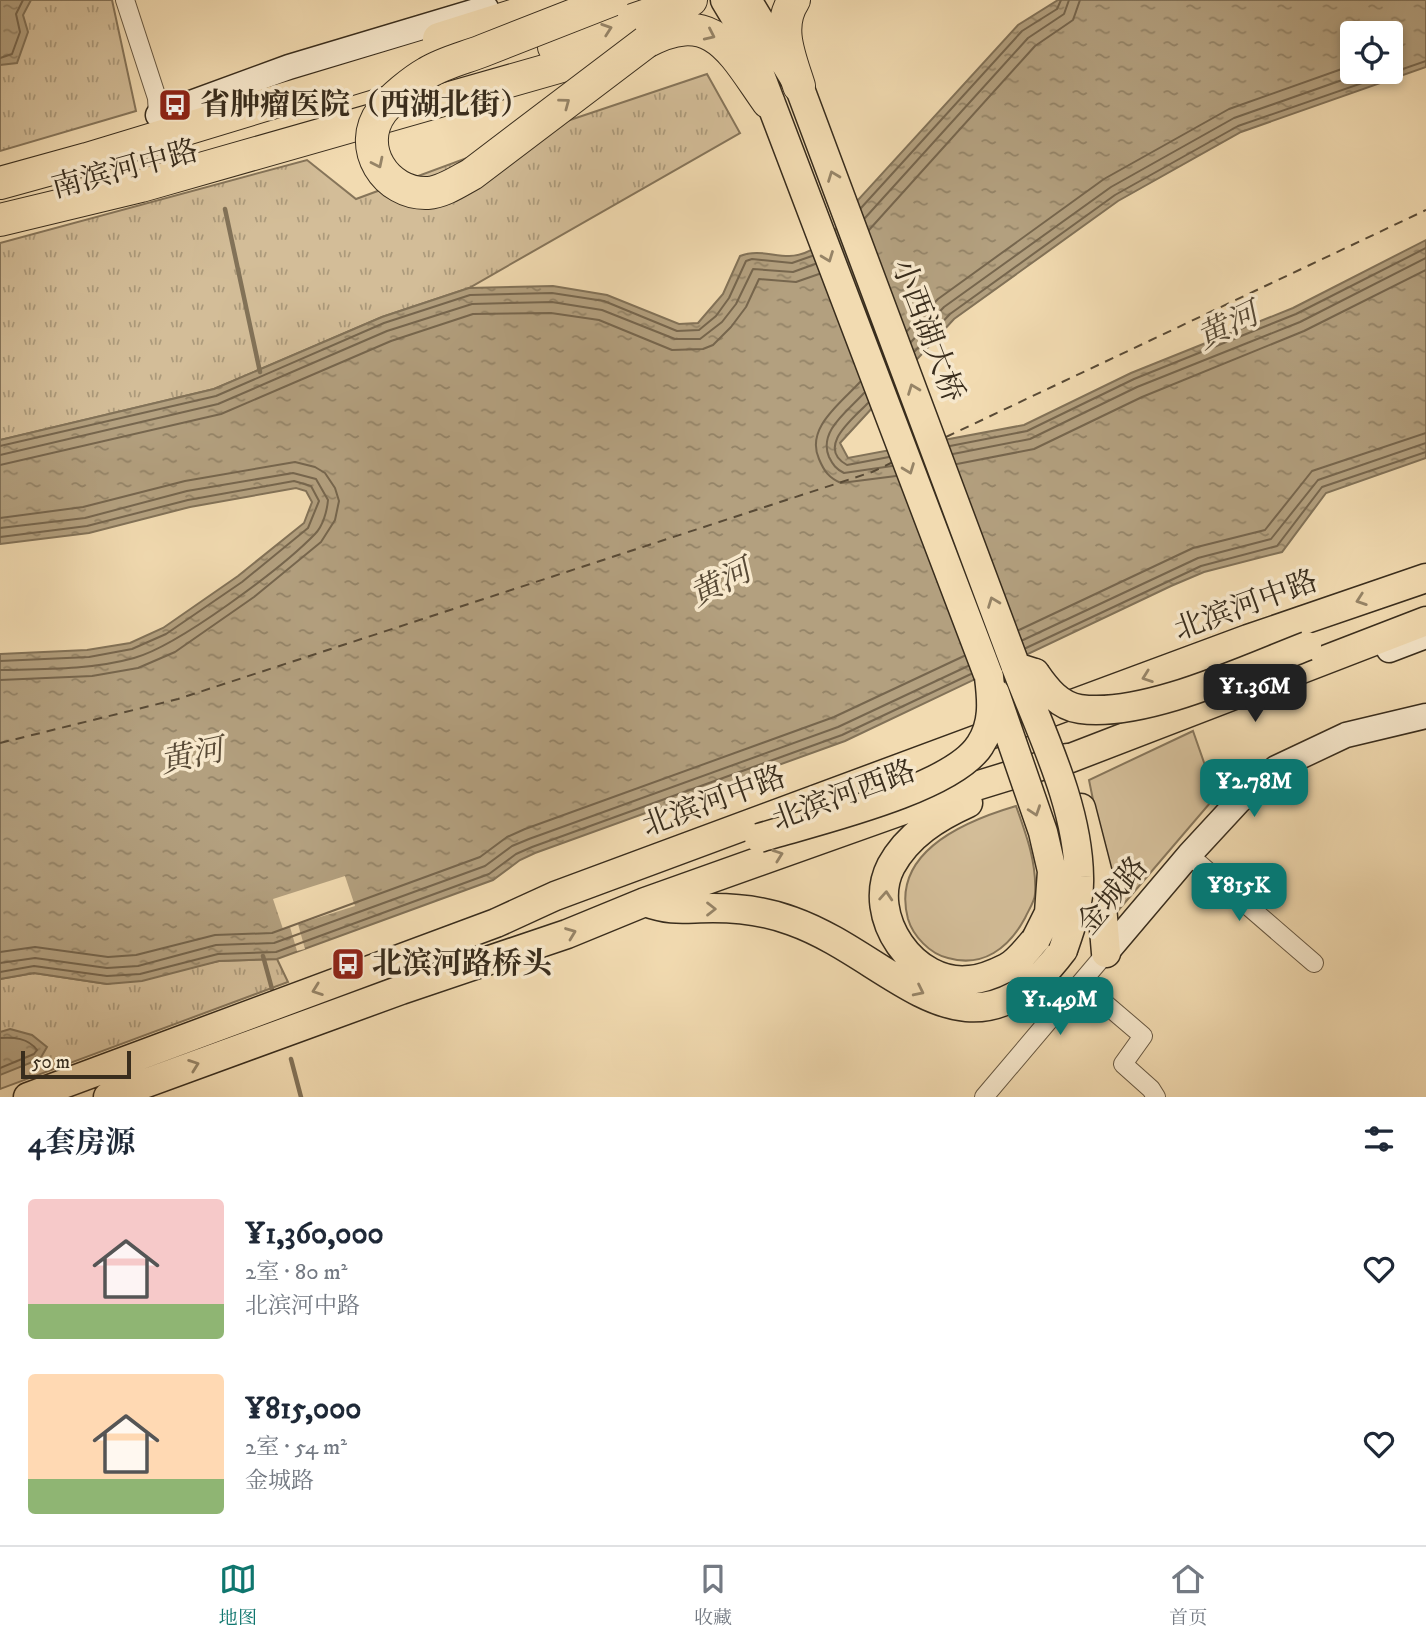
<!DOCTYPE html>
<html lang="zh">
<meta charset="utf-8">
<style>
body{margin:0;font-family:"IM FELL DW Pica","Noto Serif SC",serif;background:#f6f6f7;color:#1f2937;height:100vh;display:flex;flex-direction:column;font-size:26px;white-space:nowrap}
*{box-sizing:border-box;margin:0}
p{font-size:23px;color:#747a83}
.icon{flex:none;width:38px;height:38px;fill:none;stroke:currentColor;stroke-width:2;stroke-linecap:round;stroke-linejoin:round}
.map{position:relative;height:1097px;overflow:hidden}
.drawer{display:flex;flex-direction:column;background:#fff;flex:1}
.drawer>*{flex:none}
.fabs{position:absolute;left:1340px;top:21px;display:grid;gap:14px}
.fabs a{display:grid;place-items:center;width:63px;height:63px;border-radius:7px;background:#fff;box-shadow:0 4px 10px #0003;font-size:35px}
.scale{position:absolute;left:21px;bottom:18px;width:110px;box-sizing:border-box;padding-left:7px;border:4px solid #392d1d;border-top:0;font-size:19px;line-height:24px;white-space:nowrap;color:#392d1d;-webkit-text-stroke:5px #f7e8cc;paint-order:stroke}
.price{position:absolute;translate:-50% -60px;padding:0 16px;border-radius:14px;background:#0f766e;color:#fff;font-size:23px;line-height:46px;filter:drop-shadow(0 2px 4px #0008)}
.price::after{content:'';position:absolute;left:50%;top:42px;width:21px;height:16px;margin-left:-10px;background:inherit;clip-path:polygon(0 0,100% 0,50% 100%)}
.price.current{background:#222;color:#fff}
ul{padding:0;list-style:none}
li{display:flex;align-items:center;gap:21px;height:175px;padding:0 28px}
li span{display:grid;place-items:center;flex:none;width:196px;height:140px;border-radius:7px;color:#555}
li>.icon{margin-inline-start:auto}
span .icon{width:84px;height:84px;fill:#fffc;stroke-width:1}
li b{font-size:30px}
h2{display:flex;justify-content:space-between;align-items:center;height:84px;padding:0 28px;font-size:30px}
.menu{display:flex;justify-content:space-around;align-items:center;height:98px;border-top:2px solid #e0e1e3;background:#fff;font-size:19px;color:#747a83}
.menu a{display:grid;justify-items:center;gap:4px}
.menu .current{color:#0f766e}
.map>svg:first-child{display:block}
.green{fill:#d3bd98;stroke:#86755a;stroke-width:2}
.park{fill:url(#park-tufts);stroke:#86755a;stroke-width:2}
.water{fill:url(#water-ripples);stroke:#827258;stroke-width:2;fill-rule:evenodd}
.pier{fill:#f2dbb1}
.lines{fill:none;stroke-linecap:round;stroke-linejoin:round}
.shore{stroke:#76664e;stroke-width:2}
.stream{stroke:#827258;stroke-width:4.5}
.ferry{stroke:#584a36;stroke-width:2;stroke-dasharray:9 7;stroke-linecap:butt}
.street-casing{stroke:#675842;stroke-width:20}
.secondary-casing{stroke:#392d1d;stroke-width:27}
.primary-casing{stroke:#392d1d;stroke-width:31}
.highway-casing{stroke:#392d1d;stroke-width:34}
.street{stroke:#f7e8cc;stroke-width:18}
.secondary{stroke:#f7e8cc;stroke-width:24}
.primary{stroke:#f2dbb1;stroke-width:28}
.highway{stroke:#f2dbb1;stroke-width:32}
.primary-bridge-casing{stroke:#392d1d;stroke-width:31;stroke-linecap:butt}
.highway-bridge-casing{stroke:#392d1d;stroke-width:34;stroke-linecap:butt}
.primary-bridge{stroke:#f2dbb1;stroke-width:28}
.highway-bridge{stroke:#f2dbb1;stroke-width:32}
.oneway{stroke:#968467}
.labels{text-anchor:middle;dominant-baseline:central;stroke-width:7;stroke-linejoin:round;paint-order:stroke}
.poi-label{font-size:30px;font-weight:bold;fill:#392d1d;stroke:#f7e8cc;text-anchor:start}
.street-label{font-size:30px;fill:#392d1d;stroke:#f7e8cc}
.water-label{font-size:32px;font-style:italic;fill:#584a36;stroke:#f7e8cc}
</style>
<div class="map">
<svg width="1426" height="1097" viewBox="0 0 1426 1097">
<defs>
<pattern id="park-tufts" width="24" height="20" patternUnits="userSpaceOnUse" patternTransform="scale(1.75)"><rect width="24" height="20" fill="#d3bd98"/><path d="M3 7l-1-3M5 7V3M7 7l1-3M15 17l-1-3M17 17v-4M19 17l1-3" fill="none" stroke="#ac9a7b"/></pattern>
<pattern id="water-ripples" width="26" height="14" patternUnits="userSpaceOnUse" patternTransform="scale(1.75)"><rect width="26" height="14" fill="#b3a07f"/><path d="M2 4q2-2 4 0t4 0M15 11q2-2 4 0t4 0" fill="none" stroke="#938367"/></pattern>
</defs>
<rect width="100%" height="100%" fill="#f2dbb1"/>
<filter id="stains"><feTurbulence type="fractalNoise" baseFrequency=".00286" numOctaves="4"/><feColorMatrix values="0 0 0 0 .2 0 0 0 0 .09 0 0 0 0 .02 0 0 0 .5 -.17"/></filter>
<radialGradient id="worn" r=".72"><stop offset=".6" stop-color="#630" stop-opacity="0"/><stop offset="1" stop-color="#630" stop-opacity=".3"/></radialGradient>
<!-- green -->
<path class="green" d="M1193,731L1207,771L1222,789L1116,913L1089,780Z
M1016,806C1026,834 1037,863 1035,894C1035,901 1028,911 1025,918C1009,948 983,968 948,958C930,954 913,936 908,919C890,852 965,821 1016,806Z"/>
<!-- park -->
<path class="park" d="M0,0H112L136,111L0,151Z
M707,74L740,133L469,288L382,317L214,389L0,440V243L307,160L356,199L564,122Z
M277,959L288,982L0,1089V979L34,973L107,984L219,961Z"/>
<!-- water -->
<path class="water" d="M0,0H31L23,15L28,32L17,63L0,65Z
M1058,0H1426V67L1241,132L1118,201L954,319L840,443L848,458L1024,425L1131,373L1293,308L1426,240V458L1326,493L1282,552L1204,572L1171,586L845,741L535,853L520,860L493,880L277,959L219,961L142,981L107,984L34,973L0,979V654L87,650L130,643L163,628L238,576L304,523L312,502L306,491L296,488L190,507L89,533L0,544V440L214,389L382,317L469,288L553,286L607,295L679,324L698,323L723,294L740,256C757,249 772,256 789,256C819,256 842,223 857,201L1018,25ZM1353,33H1391V72H1353Z
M10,1029L32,1035L47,1047L40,1059L0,1075V1032Z"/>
<!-- pier -->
<path class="pier" d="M345,876L355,906L298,924L305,949L297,951L290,927L283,929L273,899Z"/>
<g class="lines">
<!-- shore -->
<path class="shore" d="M0,58L12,54L20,32L16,14L23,0
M861,208L1022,31L1057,9L1061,0
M865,218L1028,38L1064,14L1069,0
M869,230L1035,46L1073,20L1080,0
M907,331L938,299L1104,179L1229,109L1353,65
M911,342L944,307L1111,187L1234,118L1365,72
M915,351L950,314L1115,195L1238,126L1426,61
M860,382C841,403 805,428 819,459C824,471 829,478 841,483L896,476
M864,393C848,411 818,431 829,457C833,465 836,469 844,473L892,466
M868,403C854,418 815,447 847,465L889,457
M0,446L216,396L384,323L470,295L552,293L604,301L677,331L699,330L716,316L729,298L746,261L752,259L792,263L812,256
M950,446L1027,431L1134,379L1296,314L1426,248
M953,454L1030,439L1137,387L1300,322L1426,258
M0,455L218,404L387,331L472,304L552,302L602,310L675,339H700L722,322L736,304L753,269L793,272L815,264
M957,464L1034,449L1142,397L1304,331L1426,270
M0,465L221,414L391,341L473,314L551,313L599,320L672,350L703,349L713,345L731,327L746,307L759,279L796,282L819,274
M0,518L83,507L185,481L295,462L315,467L325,473L335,488L339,501L335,520L321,542L254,597L175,652L138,668L92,676L0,680
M0,528L85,518L187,491L293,473L316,479L328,500C327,511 323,526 315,534C282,568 178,646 134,658C91,670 44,669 0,670
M0,537L87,526L188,500L294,481L311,486L319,501L308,528L242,582L166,634L132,649L89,657L0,661
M1019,630L1193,548L1265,530L1312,471L1426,433
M1023,640L1198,558L1271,539L1318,480L1426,443
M1026,648L1201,566L1277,546L1322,487L1426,452
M0,952L35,947L108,957L136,955L215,935L272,933L480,857L507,837L525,829L834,717L964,656
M0,963L35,958L107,968L138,966L216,945L274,943L485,866L512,846L529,839L838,727L968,666
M0,972L34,966L107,976L140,974L218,954L276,952L489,874L516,854L532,847L842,735L971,674
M0,1038C14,1037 28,1038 37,1050L34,1054L0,1068"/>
<!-- stream -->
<path class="stream" d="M225,209L260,372
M263,956L272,989
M291,1059L301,1097"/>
<!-- ferry -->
<path class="ferry" d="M946,437L1426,210
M0,743L178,699L872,472L893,462"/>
<defs>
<path id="street" d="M125,0L157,98L158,115
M1189,855L1314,963
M1081,983L1143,1036L1123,1064L1151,1089L1156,1097
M984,1097L1106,953"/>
<path id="secondary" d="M158,115L289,67L486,8
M1389,650L1426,636
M1106,953L1189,855L1238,802L1276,768L1346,735L1426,716"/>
<path id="primary" d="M725,0L743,30L989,677
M747,0L799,86L1016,667L1035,673
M1050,766L1426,621
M968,803C937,817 908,835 891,866C865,916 914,987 970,980C981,979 996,973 1006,968C1017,963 1028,948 1036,939
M1081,808L1100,882L1106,953
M645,902C674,912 684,908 713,908C738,908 768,912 792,921C894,957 968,1078 1063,950
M28,1097L496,923L555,896L1248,639L1426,578
M108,1097L401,990L567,934L645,902L940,797L1067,758"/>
<path id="highway" d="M794,0C776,27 790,57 799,86
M439,39L563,0
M554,47L691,0
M0,183L87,159L466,44
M0,220L141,186L646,42C713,6 733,53 768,102"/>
</defs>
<!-- street casing -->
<use href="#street" class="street-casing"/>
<!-- secondary casing -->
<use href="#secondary" class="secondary-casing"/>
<!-- primary casing -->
<use href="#primary" class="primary-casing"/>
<!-- highway casing -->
<use href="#highway" class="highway-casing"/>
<!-- street -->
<use href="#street" class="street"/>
<!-- secondary -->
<use href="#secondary" class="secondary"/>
<!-- primary -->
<use href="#primary" class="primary"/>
<!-- highway -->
<use href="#highway" class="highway"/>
<defs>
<path id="primary-bridge" d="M1016,667C1041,733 1078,805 1079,877C1080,902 1071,927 1063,950
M1035,673C1046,689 1059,706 1080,709C1144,718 1247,669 1307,646
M995,693L1043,832L1052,871L1049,913L1036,939
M759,838C811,822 952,790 980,745C994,724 992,701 989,677"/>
<path id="highway-bridge" d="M612,0C568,17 525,34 482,51C464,58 443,63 427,73C413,81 392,98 382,111C355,147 386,195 428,193C443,192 459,181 472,174L646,42"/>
</defs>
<!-- primary-bridge casing -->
<use href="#primary-bridge" class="primary-bridge-casing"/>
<!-- highway-bridge casing -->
<use href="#highway-bridge" class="highway-bridge-casing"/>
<!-- primary-bridge -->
<use href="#primary-bridge" class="primary-bridge"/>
<!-- highway-bridge -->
<use href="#highway-bridge" class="highway-bridge"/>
</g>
<!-- one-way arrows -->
<defs><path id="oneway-chevron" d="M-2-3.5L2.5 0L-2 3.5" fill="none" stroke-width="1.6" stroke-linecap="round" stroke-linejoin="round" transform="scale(1.75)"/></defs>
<g class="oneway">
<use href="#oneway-chevron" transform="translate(607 29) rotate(-19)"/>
<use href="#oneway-chevron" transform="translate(710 35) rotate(25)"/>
<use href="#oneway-chevron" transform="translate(565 103) rotate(-37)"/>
<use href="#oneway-chevron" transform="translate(378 163) rotate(64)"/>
<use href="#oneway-chevron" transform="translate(833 176) rotate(-111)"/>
<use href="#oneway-chevron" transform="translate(828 257) rotate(69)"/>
<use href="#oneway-chevron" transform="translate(913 389) rotate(-111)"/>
<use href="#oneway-chevron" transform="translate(909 469) rotate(69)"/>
<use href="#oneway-chevron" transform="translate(1361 600) rotate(161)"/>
<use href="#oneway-chevron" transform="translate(993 602) rotate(-111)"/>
<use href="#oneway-chevron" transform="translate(1147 677) rotate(160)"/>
<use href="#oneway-chevron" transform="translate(1035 811) rotate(71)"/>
<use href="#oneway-chevron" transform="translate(778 855) rotate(-20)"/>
<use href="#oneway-chevron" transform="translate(886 896) rotate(-86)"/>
<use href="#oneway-chevron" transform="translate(711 909)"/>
<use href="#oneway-chevron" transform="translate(571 933) rotate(-21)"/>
<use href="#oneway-chevron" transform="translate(317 990) rotate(160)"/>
<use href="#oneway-chevron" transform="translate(919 991) rotate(26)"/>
<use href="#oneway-chevron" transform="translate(194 1065) rotate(-20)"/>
</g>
<!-- icons -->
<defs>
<symbol id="bus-square" viewBox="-11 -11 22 22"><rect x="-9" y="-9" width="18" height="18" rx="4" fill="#8f2418" stroke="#f7e8cc"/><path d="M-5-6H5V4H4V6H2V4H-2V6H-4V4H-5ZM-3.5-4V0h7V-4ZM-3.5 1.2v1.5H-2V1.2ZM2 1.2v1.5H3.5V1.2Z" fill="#fff"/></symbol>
</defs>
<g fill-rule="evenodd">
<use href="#bus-square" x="156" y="86" width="38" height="38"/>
<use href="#bus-square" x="329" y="945" width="38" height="38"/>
</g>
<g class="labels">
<!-- poi labels -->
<g class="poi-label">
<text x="200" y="105">省肿瘤医院（西湖北街）</text>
<text x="372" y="964">北滨河路桥头</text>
</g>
<!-- street labels -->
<g class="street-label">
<text transform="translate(125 170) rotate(-15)">南滨河中路</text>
<text transform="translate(927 331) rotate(69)">小西湖大桥</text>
<text transform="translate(1246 606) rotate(-20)">北滨河中路</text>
<text transform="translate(844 796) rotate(-20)">北滨河西路</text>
<text transform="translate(714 802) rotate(-20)">北滨河中路</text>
<text transform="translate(1113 896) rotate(-50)">金城路</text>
</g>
<!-- water labels -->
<g class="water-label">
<text transform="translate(1228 327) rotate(-26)">黄河</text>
<text transform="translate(721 584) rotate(-27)">黄河</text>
<text transform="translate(192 757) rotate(-12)">黄河</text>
</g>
</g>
<rect width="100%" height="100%" filter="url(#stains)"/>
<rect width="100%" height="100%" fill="url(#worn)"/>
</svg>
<div class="fabs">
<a><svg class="icon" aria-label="locate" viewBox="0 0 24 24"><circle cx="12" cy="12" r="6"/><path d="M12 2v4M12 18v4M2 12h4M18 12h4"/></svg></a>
</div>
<div class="scale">50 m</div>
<b class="price current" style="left:1255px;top:724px">¥1.36M</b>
<b class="price" style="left:1254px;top:819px">¥2.78M</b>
<b class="price" style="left:1239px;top:923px">¥815K</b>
<b class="price" style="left:1060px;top:1037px">¥1.49M</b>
</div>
<section class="drawer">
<h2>4套房源<svg class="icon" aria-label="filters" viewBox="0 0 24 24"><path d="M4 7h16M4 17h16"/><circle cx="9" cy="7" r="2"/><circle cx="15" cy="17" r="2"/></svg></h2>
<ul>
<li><span style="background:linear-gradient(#f6c9c9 75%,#8fb573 0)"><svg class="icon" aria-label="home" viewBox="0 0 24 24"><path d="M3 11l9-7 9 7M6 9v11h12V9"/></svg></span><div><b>¥1,360,000</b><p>2室 · 80 m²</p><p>北滨河中路</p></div><svg class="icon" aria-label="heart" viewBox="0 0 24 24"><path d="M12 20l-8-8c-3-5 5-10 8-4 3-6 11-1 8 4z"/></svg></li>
<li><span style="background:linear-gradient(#ffd9b3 75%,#8fb573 0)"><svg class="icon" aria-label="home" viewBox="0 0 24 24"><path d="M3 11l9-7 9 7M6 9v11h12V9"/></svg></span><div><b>¥815,000</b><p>2室 · 54 m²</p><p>金城路</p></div><svg class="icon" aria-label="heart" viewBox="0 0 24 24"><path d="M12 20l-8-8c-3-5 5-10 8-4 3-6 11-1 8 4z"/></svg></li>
</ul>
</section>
<nav class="menu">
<a class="current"><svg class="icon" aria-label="map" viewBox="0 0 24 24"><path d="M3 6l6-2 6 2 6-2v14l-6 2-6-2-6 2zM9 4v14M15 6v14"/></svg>地图</a>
<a><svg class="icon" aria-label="saved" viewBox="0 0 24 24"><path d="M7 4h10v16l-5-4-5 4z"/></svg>收藏</a>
<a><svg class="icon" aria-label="home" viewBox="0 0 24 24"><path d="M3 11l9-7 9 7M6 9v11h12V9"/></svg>首页</a>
</nav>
